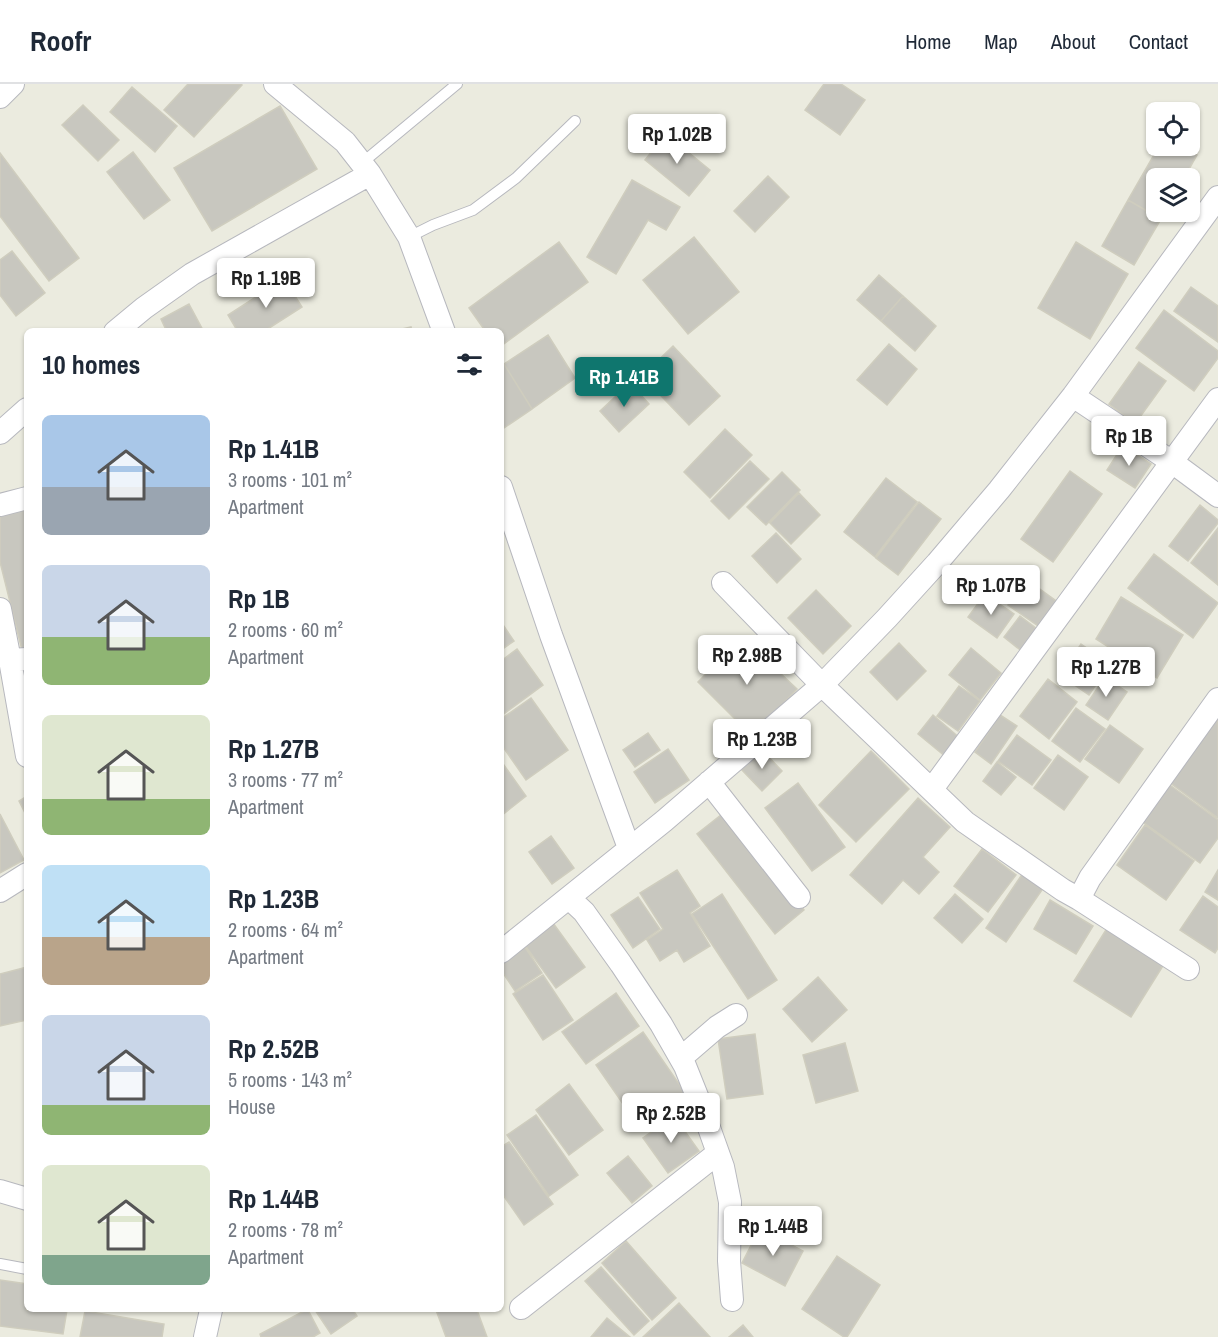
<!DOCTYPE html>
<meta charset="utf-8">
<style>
body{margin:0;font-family:"Archivo Narrow",sans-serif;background:#f6f6f7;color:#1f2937;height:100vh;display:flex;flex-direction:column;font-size:22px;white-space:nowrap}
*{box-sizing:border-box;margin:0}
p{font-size:20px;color:#747a83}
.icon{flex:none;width:33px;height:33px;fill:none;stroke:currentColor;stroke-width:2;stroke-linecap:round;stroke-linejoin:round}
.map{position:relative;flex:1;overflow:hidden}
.details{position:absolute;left:24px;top:244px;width:480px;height:984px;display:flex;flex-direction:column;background:#fff;border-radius:9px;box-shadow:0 2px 4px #0004}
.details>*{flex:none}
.tools{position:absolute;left:1146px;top:18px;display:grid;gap:12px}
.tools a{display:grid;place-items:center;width:54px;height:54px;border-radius:9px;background:#fff;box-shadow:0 2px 4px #0004;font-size:30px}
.price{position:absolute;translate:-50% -51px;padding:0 14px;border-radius:6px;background:#fff;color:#222;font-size:20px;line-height:39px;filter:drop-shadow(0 2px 3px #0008)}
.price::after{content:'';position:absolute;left:50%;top:36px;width:18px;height:14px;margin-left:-9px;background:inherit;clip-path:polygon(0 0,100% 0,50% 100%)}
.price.active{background:#0f766e;color:#fff}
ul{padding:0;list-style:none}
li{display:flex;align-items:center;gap:18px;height:150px;padding:0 18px}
li span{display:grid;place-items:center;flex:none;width:168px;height:120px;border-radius:9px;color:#555}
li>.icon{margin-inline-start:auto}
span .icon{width:72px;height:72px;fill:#fffc;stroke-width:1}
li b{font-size:26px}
h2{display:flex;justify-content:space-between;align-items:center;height:72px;padding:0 18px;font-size:26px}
header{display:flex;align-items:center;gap:36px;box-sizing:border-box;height:84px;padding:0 30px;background:#fff;border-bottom:2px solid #e0e1e3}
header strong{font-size:28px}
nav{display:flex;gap:33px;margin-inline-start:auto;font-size:21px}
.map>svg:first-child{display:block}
.building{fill:#c8c7bf;stroke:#cfcdbe;stroke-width:1.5}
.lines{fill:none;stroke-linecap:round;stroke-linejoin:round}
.lane-casing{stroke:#b7b8be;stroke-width:12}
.street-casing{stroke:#b7b8be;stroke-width:24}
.lane{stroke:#fff;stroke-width:10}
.street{stroke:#fff;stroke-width:22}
</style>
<header>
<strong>Roofr</strong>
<nav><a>Home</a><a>Map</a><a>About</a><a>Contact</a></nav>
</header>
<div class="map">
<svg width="1218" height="1253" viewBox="0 0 1218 1253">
<rect width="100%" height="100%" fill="#ebebdf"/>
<!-- building -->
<path class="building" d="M188,0H241L242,1L194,53L164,26Z
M824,0H841L865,16L840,51L805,26Z
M132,3L177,42L155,68L110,28Z
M83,21L119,56L98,77L62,41Z
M280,22L317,85L212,147L174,84Z
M666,50L710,86L689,112L645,76Z
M1159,62H1180L1197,71L1184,94H1156V128H1165L1161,135L1128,116Z
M133,68L170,116L144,135L107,88Z
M0,69L79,174L49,197L0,132Z
M768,92L789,113L755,148L734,127Z
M632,96L680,123L666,146L648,136L616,190L587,173Z
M1128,116L1161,135L1134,181L1102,162Z
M694,153L739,208L688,250L643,196Z
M559,158L588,198L501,262V248H486L469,224Z
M1076,158L1128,190L1090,255L1038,224Z
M12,167L45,209L16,232L0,211V176Z
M879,191L903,212L881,237L857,216Z
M284,195L302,223L263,248H238L228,231Z
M1191,203L1218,222V258L1174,227Z
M903,212L936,242L915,267L881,237Z
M189,220L204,248H167L161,235Z
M1164,226L1218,267V274L1194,307L1136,264Z
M411,243L412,248H389Z
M548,251L575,294L532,325L504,280Z
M889,260L917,285L887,321L857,296Z
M673,262L720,312L689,341L642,292Z
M1139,278L1166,297L1135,340L1109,320Z
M504,280L532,325L504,344L501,338V282Z
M630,299L649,320L619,348L600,327Z
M725,345L752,371L710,414L684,388Z
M1123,361L1151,380L1135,404L1107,386Z
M750,377L769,395L729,435L711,417Z
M1070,387L1102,410L1053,478L1021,455Z
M782,388L800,406L766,441L747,423Z
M886,394L917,418L875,473L844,448Z
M799,409L820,431L791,460L770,439Z
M919,418L941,435L898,491L876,474Z
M1200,421L1218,436V439L1188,477L1169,462Z
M27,422V569L23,570L0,478V429Z
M1218,444V501L1191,479Z
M776,449L801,475L777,499L752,472Z
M1154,470L1218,519L1193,554L1128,504Z
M1026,495L1059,519L1041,544L1008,521Z
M816,506L851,542L823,570L788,534Z
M985,510L1014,530L997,554L968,533Z
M1121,513L1183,551L1157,594L1096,555Z
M1020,532L1041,548L1024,569L1004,553Z
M501,538L514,557L501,566Z
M742,553L797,605L752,652L698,598Z
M899,559L926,587L897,616L870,588Z
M1081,560L1110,580L1089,611L1060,591Z
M971,564L1001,589L980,616L949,591Z
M517,565L543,601L501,632V577Z
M1105,593L1127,608L1108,636L1086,621Z
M1048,595L1077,618L1049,655L1020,632Z
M959,602L980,617L958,647L937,632Z
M531,614L568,666L526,696L501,660V635Z
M1076,624L1105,645L1080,678L1052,657Z
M933,631L961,655L946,673L918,650Z
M1000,631L1017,642L991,680L975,668Z
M1218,633V734L1169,698Z
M1110,641L1143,665L1119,699L1085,675Z
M648,649L660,666L635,683L623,666Z
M1017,651L1051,676L1032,701L998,677Z
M668,665L689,696L655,719L634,688Z
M761,665L782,687L762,707L741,685Z
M871,667L909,705L856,758L819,721Z
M1058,671L1088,693L1064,726L1034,704Z
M501,677L526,712L501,732Z
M997,678L1016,693L1001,711L983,697Z
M798,699L845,763L812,787L765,724Z
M1167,699L1218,736V754L1200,779L1140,736Z
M27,712V733L19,717Z
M918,714L950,743L923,773L939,788L919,810L903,796L882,820L850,791Z
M726,727L804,826L775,850L697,750Z
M0,730L24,776L0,789Z
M1145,741L1194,777L1166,816L1117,781Z
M551,752L574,784L552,800L529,768Z
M982,765L1016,791L988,828L954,802Z
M677,786L700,822L690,829L710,862L684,878L677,866L660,877L647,856L663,845L640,809Z
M1218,786V816L1205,808Z
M1023,789L1044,803L1006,858L986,844Z
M722,810L777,896L748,915L692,830Z
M955,810L983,835L962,859L934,834Z
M1203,812L1218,823V864L1215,869L1180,846Z
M638,813L660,845L633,864L611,831Z
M1050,816L1093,842L1076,870L1034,845Z
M553,839L585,883L556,904L524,860Z
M1109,841L1166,877L1131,933L1074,897Z
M525,863L542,889L515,907L501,886V879Z
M27,883V936L0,942V890Z
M543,891L573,936L543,956L513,910Z
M818,893L847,926L812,958L783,925Z
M616,909L639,942L586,980L562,948Z
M643,948L686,1010L639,1043L596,981Z
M755,950L763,1010L727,1015L718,955Z
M845,959L858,1007L816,1019L803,971Z
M569,1000L603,1046L569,1071L536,1026Z
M536,1031L578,1091L549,1112L507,1051Z
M674,1032L699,1067L668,1089L643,1054Z
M509,1058L553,1120L524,1141L501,1108V1063Z
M628,1072L652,1102L632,1119L607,1089Z
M760,1144L803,1167L785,1202L742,1179Z
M626,1157L676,1214L652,1236L602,1179Z
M837,1172L880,1201L847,1253H844L802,1225Z
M601,1183L649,1237L634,1251L585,1197Z
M0,1196L27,1200V1226H67L63,1250L0,1242Z
M679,1219L710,1253H643Z
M306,1226H308L320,1249L313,1253H261L260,1250Z
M315,1226H353L357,1232L331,1250Z
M436,1226H477L487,1253H446Z
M85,1227L164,1240L162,1253H80Z
M607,1234L630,1253H591Z
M743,1241L753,1253H729Z"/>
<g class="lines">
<defs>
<path id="lane" d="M362,79L457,0
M409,153L433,141L473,126L516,94L575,37
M0,1180L27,1185"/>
<path id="street" d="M275,0L345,58L370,90L409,153L444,248
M0,13L13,0
M115,248L144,224L192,190L370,90
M1073,312L1172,378L1218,412
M0,349L27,325
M501,403L551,551L629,764
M0,421L27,414
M723,499L822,601L965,738L1063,806L1079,815L1090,794L1218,615
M0,525L10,576L27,575
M10,576L27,672
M709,698L799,813
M932,705L1218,315
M0,807L27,790
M569,814L584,828L621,880L661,940L685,982L703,1027L723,1083L730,1118L729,1177L732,1216
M1079,815L1188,885
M501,868L664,737L822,601L887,534L937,479L999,406L1073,312L1218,113
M681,974L717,943L736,931
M0,1107L27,1115
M521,1224L718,1069
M205,1253L211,1226"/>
</defs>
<!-- lane casing -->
<use href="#lane" class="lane-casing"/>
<!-- street casing -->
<use href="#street" class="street-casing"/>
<!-- lane -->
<use href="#lane" class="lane"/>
<!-- street -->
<use href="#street" class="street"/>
</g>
</svg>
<div class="tools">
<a><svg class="icon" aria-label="locate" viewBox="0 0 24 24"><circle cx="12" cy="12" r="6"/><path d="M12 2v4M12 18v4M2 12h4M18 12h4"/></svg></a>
<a><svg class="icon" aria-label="layers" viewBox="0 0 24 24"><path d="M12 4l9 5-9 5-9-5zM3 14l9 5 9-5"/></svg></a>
</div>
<b class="price" style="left:677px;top:81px">Rp 1.02B</b>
<b class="price" style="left:266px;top:225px">Rp 1.19B</b>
<b class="price active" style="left:624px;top:324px">Rp 1.41B</b>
<b class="price" style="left:1129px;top:383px">Rp 1B</b>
<b class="price" style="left:991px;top:532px">Rp 1.07B</b>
<b class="price" style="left:747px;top:602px">Rp 2.98B</b>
<b class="price" style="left:1106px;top:614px">Rp 1.27B</b>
<b class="price" style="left:762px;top:686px">Rp 1.23B</b>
<b class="price" style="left:671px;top:1060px">Rp 2.52B</b>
<b class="price" style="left:773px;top:1173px">Rp 1.44B</b>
<section class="details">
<h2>10 homes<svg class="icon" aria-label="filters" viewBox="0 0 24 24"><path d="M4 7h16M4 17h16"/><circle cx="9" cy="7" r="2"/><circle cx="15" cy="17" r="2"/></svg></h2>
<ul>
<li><span style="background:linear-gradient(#a9c7e8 60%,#9aa5b1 0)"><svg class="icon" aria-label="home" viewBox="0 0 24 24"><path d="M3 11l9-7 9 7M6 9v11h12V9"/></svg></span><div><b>Rp 1.41B</b><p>3 rooms · 101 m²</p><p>Apartment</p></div></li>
<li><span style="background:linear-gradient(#c9d6e8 60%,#8fb573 0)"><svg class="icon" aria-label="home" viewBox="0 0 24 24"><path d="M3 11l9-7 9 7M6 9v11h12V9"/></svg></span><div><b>Rp 1B</b><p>2 rooms · 60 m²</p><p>Apartment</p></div></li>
<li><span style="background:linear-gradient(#dfe7d0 70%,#8fb573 0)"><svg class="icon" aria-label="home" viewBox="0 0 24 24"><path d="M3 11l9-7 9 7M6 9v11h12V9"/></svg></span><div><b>Rp 1.27B</b><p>3 rooms · 77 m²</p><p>Apartment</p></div></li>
<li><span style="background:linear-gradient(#bfe0f5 60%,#b9a48a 0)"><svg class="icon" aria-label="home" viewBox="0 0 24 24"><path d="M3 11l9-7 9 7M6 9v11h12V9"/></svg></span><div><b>Rp 1.23B</b><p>2 rooms · 64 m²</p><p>Apartment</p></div></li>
<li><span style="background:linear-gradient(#c9d6e8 75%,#8fb573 0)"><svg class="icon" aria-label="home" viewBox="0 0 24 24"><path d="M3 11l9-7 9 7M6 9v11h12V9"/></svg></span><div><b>Rp 2.52B</b><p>5 rooms · 143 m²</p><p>House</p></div></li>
<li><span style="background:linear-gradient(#dfe7d0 75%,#7fa58c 0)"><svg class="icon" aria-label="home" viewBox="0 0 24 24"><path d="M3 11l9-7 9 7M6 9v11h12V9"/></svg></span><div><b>Rp 1.44B</b><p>2 rooms · 78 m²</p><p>Apartment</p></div></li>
</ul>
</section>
</div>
